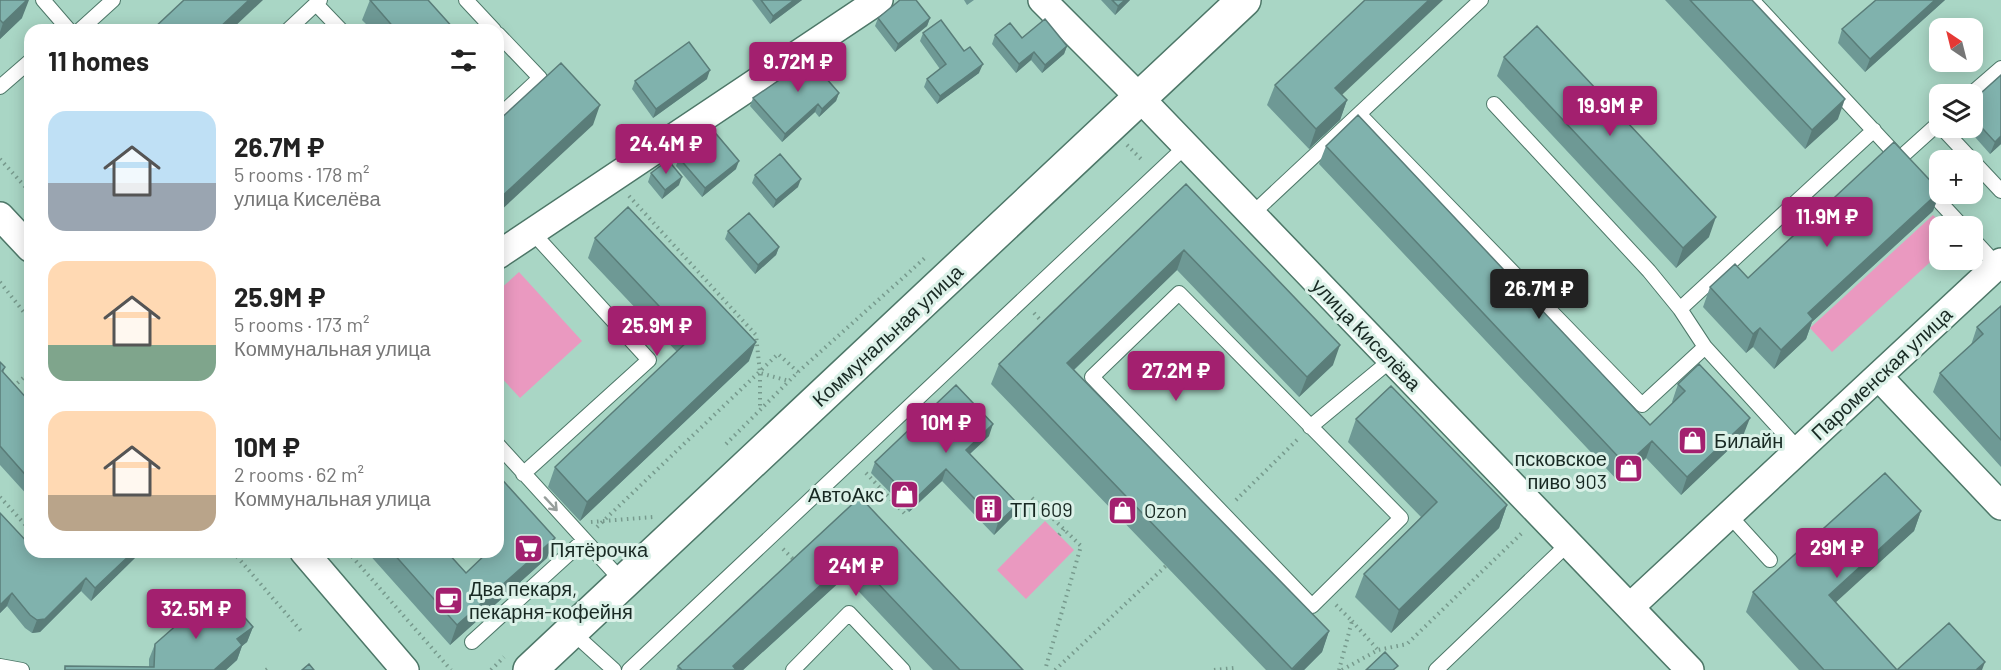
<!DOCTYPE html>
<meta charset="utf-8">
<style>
body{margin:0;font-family:Barlow,sans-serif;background:#f2f2f2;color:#222;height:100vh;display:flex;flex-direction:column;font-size:22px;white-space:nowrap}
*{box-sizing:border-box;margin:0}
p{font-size:20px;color:#767676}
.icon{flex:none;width:33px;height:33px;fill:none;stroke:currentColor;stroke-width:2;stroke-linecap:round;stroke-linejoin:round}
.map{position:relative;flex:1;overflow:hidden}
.side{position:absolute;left:24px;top:24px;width:480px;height:534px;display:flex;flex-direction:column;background:#fff;border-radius:18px;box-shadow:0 3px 15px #0003}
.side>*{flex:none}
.needle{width:39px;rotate:325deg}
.tools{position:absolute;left:1929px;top:18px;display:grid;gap:12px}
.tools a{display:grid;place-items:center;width:54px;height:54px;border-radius:12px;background:#fff;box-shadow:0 3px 15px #0003;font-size:30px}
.price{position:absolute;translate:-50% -51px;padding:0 14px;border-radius:6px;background:#a3206f;color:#fff;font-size:20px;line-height:39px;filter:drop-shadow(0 2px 3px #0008)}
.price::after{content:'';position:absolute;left:50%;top:36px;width:18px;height:14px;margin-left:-9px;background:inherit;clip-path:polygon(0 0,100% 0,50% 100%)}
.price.active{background:#222;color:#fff}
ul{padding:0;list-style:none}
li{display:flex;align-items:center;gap:18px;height:150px;padding:0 24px}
li span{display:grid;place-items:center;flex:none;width:168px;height:120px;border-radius:18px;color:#555}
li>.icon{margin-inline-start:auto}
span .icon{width:72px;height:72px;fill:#fffc;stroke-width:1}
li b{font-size:26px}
h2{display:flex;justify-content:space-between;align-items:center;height:72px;padding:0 24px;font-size:26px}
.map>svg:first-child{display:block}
.green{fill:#ea99c0}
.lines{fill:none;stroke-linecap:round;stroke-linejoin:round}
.lane-casing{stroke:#4d7768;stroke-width:16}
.street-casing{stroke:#4d7768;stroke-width:30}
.secondary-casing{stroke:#4d7768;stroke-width:36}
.path{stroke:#779a8d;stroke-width:4;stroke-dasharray:1.5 4.5;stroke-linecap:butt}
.lane{stroke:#fff;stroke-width:14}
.street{stroke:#fff;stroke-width:27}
.secondary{stroke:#fff;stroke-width:33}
.wall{fill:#6e9995}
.shaded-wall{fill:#5a7d79}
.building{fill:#80b2ad;stroke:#5a7d79;stroke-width:1.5}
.oneway{stroke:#979f9c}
.labels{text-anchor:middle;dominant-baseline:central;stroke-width:6;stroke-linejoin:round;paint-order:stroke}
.street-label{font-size:20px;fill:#182923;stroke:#dbf1e8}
.poi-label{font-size:20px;fill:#182923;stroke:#dbf1e8;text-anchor:start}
</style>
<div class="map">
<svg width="2001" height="670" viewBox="0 0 2001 670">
<rect width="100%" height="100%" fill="#a9d6c5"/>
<!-- green -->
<path class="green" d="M1933,215L1944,226H1940L1939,254L1832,352L1810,328Z
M519,272L582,341L520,398L498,374V291Z
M1045,521L1074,550L1026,599L997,570Z"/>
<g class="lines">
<defs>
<path id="lane" d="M43,0L69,30
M466,0L494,30
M1752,0L1902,161
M316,4L341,30
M80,30L113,0
M288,30L320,0
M498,34L540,78L498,117
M0,87L30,61
M1971,94L2001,68
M1494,104L1649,271L1680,309
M1359,114L1642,405L1705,347L1799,450
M1942,128L2001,191
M1900,158L1940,122
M1925,186L1962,226
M1252,214L1481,0
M1972,238L1997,265
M1179,293L1401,518L1312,606L1092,377Z
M1705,347L1680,309L1874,130
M1310,427L1391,360
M498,445L623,582
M523,474L649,360L533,233
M1729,515L1770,560
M571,631L614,670
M472,642L584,540
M0,666L22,670
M629,670L1186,146
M793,670L849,613L903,670
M1436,670L1569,543"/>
<path id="street" d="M1042,0L1139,97L1690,670
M0,216L30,248
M498,255L879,0
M1879,377L2001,506
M304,552L405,670
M1630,607L2001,262"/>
<path id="secondary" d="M530,670L1244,0"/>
</defs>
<!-- lane casing -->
<use href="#lane" class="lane-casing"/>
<!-- street casing -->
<use href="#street" class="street-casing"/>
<!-- secondary casing -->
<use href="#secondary" class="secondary-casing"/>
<!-- path -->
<path class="path" d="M1127,145L1143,161
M0,159L30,192
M629,196L756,335L760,373L789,381
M0,282L30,320
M1034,313L1045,325
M760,374V410
M13,387L30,372
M726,444L798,372L926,257
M866,473L906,515
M0,497L30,530
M1032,498L1081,546L1045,670
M1236,500L1299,438
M591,522L653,517
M597,527L778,354L798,372
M1059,535L1064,529
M783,549L797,563
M233,552L302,632
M348,552L451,670
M168,555L172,552
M1336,605L1352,621L1339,670
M1352,621L1378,650
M266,670L269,668
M491,670L504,657
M1055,670L1169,563
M1214,670L1234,668L1236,670
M1342,670L1378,650L1407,644L1524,531"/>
<!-- lane -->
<use href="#lane" class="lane"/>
<!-- street -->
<use href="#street" class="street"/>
<!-- secondary -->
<use href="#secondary" class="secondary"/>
</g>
<!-- wall -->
<path class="wall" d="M0,0L22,18L0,39Z
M370,0L455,30H372L362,20Z
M752,0H802L770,24Z
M964,0H974L967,5Z
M1101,0H1130L1115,15Z
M1665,0H1752L1838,119L1805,149Z
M1876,0H1945L1865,72L1838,43L1842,29Z
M878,18H930L927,26L895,52L875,26Z
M923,33L979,73L937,104L924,87L927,79L940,69L920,41Z
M995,35L1022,38L1067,46L1064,54L1042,73L1031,60L1016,73L992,44Z
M834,57L831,65L821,73L839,93L836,101L819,117L815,112L782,142L750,106L753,98Z
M1504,57L1709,237L1676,268L1497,76Z
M2001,75V144L1990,154L1967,128H1972V101Z
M707,79L653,118L632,89L635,81Z
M1275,85L1342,95L1347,100L1340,120L1309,149L1267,105Z
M1326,146L1650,425L1673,403L1672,402L1678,384L1743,436L1681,495L1646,458L1620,483L1319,164Z
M679,158L736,169L702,197L676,166Z
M651,173L679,185L662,199L648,182Z
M755,175L798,187L773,208L752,183Z
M1186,184L1333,365L1299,397L1177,270L1074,370L1329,631L1322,652L1304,670H1266L991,384L999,364Z
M1940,192L1933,211L1812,322L1806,339L1774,369L1753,347L1746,353L1703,307L1710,287L1748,278Z
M728,231L779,247L776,255L755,274L725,239Z
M595,238L749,361L580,521L548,487L555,467L677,352L588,258Z
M2001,306V467L1933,392L1940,373L1971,345L1977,327Z
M0,362L5,367L3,373L30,402V498L0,465Z
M1356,419L1507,505L1499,528L1391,633L1355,597L1364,574L1421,517L1348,442Z
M989,436L970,454L1014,515L994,535L942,481L909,512L871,473L875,462Z
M498,475L547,558L450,645L367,552H447L466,573L498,552Z
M860,497L1023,670H933L845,577L743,670H676L678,666Z
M1921,511L1914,531L1835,602L1897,670H1799L1746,612L1753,592Z
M0,513L30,552L138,555L91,601L81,591L40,632L32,633L25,628L7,606L0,613Z
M210,607L253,627L247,642L242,646L237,660L226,670H64L65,666L149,667V659L155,644Z"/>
<!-- shaded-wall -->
<path class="shaded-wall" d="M27,0H29L22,18L0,39V32L3,23Z
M249,0H263L231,30H217Z
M794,0H802L770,24L773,16Z
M1125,0H1130L1115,15L1118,6Z
M1429,0H1443L1328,108L1335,88Z
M1935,0H1945L1865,72L1870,59Z
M930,18L927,26L895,52L898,44Z
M1067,46L1064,54L1042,73L1045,65Z
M1034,52L1031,60L1016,73L1019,64Z
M834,57L831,65L815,77L818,69Z
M983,64L979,73L937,104L940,96Z
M710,70L707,79L653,118L656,109Z
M839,93L836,101L819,117L822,109Z
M1845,99L1838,119L1805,149L1812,130Z
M1347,100L1340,120L1309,149L1316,129Z
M818,104L815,112L782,142L785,134Z
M600,105L593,125L498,213V200Z
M2001,136V144L1990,154L1995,142Z
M739,161L736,169L702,197L705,188Z
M682,177L679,185L662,199L665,190Z
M801,179L798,187L773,208L776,200Z
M1940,191L1933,211L1812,322L1806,339L1774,369L1781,350L1808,313Z
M1716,217L1709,237L1676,268L1683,248Z
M779,247L776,255L755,274L758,265Z
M1184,250L1177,270L1060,383L1067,363Z
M1760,328L1753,347L1746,353L1753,334Z
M756,342L749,361L580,521L587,502Z
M1340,345L1333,365L1299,397L1307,377Z
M1750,418L1743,436L1681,495L1687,477Z
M993,424L989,436L962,461L966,450Z
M1652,441L1646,458L1620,483L1626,465Z
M946,469L942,481L909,512L913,501Z
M1018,504L1014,515L994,535L998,523Z
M1507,505L1499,528L1391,633L1399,610Z
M1921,511L1914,531L1822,615L1829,595Z
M555,538L547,558L450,645L457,625Z
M133,552H139L138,555L91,601L95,588Z
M852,556L845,577L743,670H731L733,666Z
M86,578L81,591L40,632L32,633L37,620Z
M12,593L7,606L0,613V605Z
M253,627L247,642L242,646L237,660L226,670H214L237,639Z
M1329,631L1322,652L1304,670H1292Z
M1985,662L1982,670H1976Z"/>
<!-- building -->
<path class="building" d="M0,0H27L3,23L0,20Z
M184,0H249L217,30H152Z
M370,0H428L455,30H396Z
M761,0H794L773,16Z
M900,0H916L930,18L898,44L878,18Z
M1112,0H1125L1118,6Z
M1365,0H1429L1335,88L1347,100L1316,129L1275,85Z
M1690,0H1752L1845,99L1812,130Z
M1876,0H1935L1870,59L1842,29Z
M1045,19L1067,46L1045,65L1034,52L1019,64L995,35L1010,23L1022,38Z
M941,20L964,51L970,47L983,64L940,96L927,79L946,64L923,33Z
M1537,26L1716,217L1683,248L1504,57Z
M689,42L710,70L656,109L635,81Z
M826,48L834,57L818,69L839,93L822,109L818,104L785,134L753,98Z
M561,63L600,105L498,200V121Z
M2001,75V136L1995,142L1972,117V101Z
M1358,115L1650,425L1685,391L1678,384L1699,364L1750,418L1687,477L1652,441L1626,465L1326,146Z
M712,129L739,161L705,188L679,158Z
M1894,142L1940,191L1808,313L1813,319L1781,350L1760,328L1753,334L1710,287L1735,264L1748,278Z
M780,154L801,179L776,200L755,175Z
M668,160L682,177L665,190L651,173Z
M1186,184L1340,345L1307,377L1184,250L1067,363L1329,631L1292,669L999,364Z
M628,207L756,342L587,502L555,467L690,339L595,238Z
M749,213L779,247L758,265L728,231Z
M2001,306V440L1940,373L1983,334L1977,327Z
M0,362L5,367L2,371L30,402V480L0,446Z
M956,385L993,424L966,450L1018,504L998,523L946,469L913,501L875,462Z
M1391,386L1507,505L1399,610L1364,574L1437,502L1356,419Z
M1885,473L1921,511L1829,595L1897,670H1824L1753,592Z
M498,475L555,538L457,625L392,552H447L466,573L488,552H498V543L502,539L498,534Z
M860,497L1023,670H960L852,556L733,666L736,670H682L678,666Z
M0,513L30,545V552H133L95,588L86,578L45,619L37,620L30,615L12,593L0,605Z
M225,595L253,627L237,639L242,645L214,670H65V666L154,667L155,644L204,601L210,607Z
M1949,623L1985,662L1976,670H1897Z
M1385,652L1398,666L1393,670H1366Z
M309,664L314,670H302Z"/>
<!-- one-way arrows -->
<defs><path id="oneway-shaft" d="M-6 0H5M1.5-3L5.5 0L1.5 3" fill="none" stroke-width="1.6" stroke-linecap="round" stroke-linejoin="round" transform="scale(1.5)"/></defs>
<use class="oneway" href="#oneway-shaft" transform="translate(551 504) rotate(47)"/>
<!-- icons -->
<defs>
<symbol id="shop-square" viewBox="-11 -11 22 22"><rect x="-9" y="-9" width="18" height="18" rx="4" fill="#a3206f" stroke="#dbf1e8"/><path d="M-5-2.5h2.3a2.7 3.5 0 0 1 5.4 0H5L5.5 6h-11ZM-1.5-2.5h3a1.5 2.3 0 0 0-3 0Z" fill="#fff"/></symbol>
<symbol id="building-square" viewBox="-11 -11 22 22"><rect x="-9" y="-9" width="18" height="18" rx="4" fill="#a3206f" stroke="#dbf1e8"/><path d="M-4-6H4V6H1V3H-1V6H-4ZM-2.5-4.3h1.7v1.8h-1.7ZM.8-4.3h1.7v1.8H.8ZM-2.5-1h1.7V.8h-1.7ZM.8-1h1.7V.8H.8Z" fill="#fff"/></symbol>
<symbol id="supermarket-square" viewBox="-11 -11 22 22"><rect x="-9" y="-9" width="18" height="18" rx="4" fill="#a3206f" stroke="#dbf1e8"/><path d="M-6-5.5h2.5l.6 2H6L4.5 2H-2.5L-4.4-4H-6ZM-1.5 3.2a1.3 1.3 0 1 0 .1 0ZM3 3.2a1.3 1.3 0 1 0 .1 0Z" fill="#fff"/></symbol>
<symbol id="cafe-square" viewBox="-11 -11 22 22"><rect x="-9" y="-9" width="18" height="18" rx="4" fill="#a3206f" stroke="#dbf1e8"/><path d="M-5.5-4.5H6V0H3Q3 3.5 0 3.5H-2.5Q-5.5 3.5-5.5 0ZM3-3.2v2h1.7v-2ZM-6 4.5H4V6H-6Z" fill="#fff"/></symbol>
</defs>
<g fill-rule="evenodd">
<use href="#shop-square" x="1676" y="424" width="33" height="33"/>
<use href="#shop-square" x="1612" y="452" width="33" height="33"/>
<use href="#shop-square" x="888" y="478" width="33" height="33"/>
<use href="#building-square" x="972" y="492" width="33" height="33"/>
<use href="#shop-square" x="1106" y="494" width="33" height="33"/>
<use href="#supermarket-square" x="512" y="532" width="33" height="33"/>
<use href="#cafe-square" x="432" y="584" width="33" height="33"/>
</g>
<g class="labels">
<!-- street labels -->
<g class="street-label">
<text transform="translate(1367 334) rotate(46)">улица Киселёва</text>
<text transform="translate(887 335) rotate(-43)">Коммунальная улица</text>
<text transform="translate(1881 373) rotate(-43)">Пароменская улица</text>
</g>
<!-- poi labels -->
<g class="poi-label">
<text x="1714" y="440">Билайн</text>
<text x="1607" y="458" text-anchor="end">псковское<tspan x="1607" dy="23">пиво 903</tspan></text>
<text x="884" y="494" text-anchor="end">АвтоАкс</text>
<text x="1010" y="509">ТП 609</text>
<text x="1144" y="510">Ozon</text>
<text x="550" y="549">Пятёрочка</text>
<text x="469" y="588">Два пекаря,<tspan x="469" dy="23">пекарня-кофейня</tspan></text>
</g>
</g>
</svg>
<div class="tools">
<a><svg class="needle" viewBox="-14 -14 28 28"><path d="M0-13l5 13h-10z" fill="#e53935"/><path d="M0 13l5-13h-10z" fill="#767676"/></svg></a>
<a><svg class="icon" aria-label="layers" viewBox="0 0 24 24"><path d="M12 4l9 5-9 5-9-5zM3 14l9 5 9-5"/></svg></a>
<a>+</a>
<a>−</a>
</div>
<b class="price" style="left:798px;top:93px">9.72M ₽</b>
<b class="price" style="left:1610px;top:137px">19.9M ₽</b>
<b class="price" style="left:666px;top:175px">24.4M ₽</b>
<b class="price" style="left:1827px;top:248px">11.9M ₽</b>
<b class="price active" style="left:1539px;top:320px">26.7M ₽</b>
<b class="price" style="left:657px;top:357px">25.9M ₽</b>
<b class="price" style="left:1176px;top:402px">27.2M ₽</b>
<b class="price" style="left:946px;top:454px">10M ₽</b>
<b class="price" style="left:1837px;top:579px">29M ₽</b>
<b class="price" style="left:856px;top:597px">24M ₽</b>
<b class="price" style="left:196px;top:640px">32.5M ₽</b>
<section class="side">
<h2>11 homes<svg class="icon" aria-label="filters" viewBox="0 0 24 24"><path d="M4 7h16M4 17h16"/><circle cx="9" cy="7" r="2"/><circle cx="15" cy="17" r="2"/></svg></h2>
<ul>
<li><span style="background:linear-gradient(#bfe0f5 60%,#9aa5b1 0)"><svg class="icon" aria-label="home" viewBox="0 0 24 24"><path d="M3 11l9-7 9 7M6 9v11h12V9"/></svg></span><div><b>26.7M ₽</b><p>5 rooms · 178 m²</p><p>улица Киселёва</p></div></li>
<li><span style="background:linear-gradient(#ffd9b3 70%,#7fa58c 0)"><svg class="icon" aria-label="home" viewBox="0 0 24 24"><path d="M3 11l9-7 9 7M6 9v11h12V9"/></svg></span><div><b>25.9M ₽</b><p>5 rooms · 173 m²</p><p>Коммунальная улица</p></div></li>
<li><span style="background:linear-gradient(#ffd9b3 70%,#b9a48a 0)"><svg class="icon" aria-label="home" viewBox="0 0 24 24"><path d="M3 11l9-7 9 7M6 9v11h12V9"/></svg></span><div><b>10M ₽</b><p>2 rooms · 62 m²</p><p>Коммунальная улица</p></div></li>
</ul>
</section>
</div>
